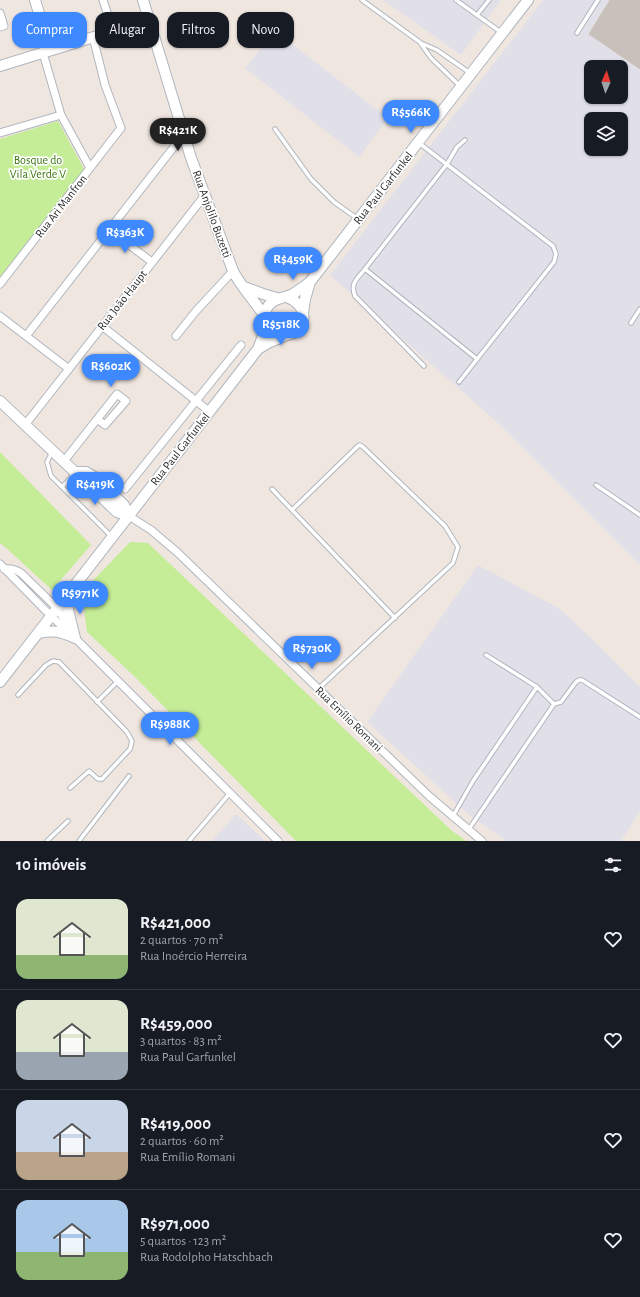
<!DOCTYPE html>
<html lang="pt">
<meta charset="utf-8">
<style>
body{margin:0;font-family:"Alegreya Sans",sans-serif;background:#242831;color:#f1f3f6;height:100vh;display:flex;flex-direction:column;font-size:15px;white-space:nowrap}
*{box-sizing:border-box;margin:0}
p{font-size:13px;color:#9ea1a6}
.icon{flex:none;width:22px;height:22px;fill:none;stroke:currentColor;stroke-width:2;stroke-linecap:round;stroke-linejoin:round}
.map{position:relative;height:841px;overflow:hidden}
.details{display:flex;flex-direction:column;background:#171b24;flex:1}
.details>*{flex:none}
.guide{position:absolute;left:12px;top:12px;width:400px;height:36px;display:flex;gap:8px}
.needle{width:26px;rotate:3deg}
.tools{position:absolute;left:584px;top:60px;display:grid;gap:8px}
.tools a{display:grid;place-items:center;width:44px;height:44px;border-radius:8px;background:#171b24;box-shadow:0 1px 3px #0004;font-size:20px}
.price{position:absolute;translate:-50% -34px;padding:0 9px;border-radius:14px;background:#3e89ff;color:#fff;font-size:13px;line-height:26px;filter:drop-shadow(0 1px 2px #0008)}
.price::after{content:'';position:absolute;left:50%;top:24px;width:12px;height:9px;margin-left:-6px;background:inherit;clip-path:polygon(0 0,100% 0,50% 100%)}
.price.selected{background:#222;color:#fff}
ul{padding:0;list-style:none}
li{display:flex;align-items:center;gap:12px;height:100px;padding:0 16px}
li+li{border-top:1px solid #363941}
li span{display:grid;place-items:center;flex:none;width:112px;height:80px;border-radius:12px;color:#555}
li>.icon{margin-inline-start:auto}
span .icon{width:48px;height:48px;fill:#fffc;stroke-width:1}
li b{font-size:17px}
h2{display:flex;justify-content:space-between;align-items:center;height:48px;padding:0 16px;font-size:17px}
.chip{padding:0 14px;border-radius:12px;background:#171b24;box-shadow:0 1px 3px #0004;font-size:14px;line-height:36px}
.chip.selected{background:#3e89ff;color:#fff}
.map>svg:first-child{display:block}
.industrial{fill:#e1e0e9;fill-rule:evenodd}
.green{fill:#c5ec97}
.building{fill:#c8c1bb;stroke:#cdc1b8}
.lines{fill:none;stroke-linecap:round;stroke-linejoin:round}
.lane-casing{stroke:#afb6be;stroke-width:5.5}
.street-casing{stroke:#afb6be;stroke-width:9}
.secondary-casing{stroke:#afb6be;stroke-width:12}
.lane{stroke:#fff;stroke-width:3.5}
.street{stroke:#fff;stroke-width:7}
.secondary{stroke:#fff;stroke-width:10}
.labels{text-anchor:middle;dominant-baseline:central;stroke-width:3.5;stroke-linejoin:round;paint-order:stroke}
.park-label{font-size:12px;fill:#3b7613;stroke:#fff}
.street-label{font-size:12px;fill:#2e2e2e;stroke:#fff}
</style>
<div class="map">
<svg width="640" height="841" viewBox="0 0 640 841">
<rect width="100%" height="100%" fill="#f0e6e0"/>
<!-- industrial -->
<path class="industrial" d="M383,0H501L461,55Z
M543,0H640V565L499,424L330,275ZM591,67H621V97H591ZM591,119H621V149H591Z
M275,31L388,118L359,157L245,68Z
M478,565L560,609L587,634L640,687V811L621,841H506L467,813L367,722Z
M236,814L265,841H212Z"/>
<!-- green -->
<path class="green" d="M58,121L84,169L0,277V139Z
M0,452L91,545L52,590L5,547L0,543Z
M130,542L148,543L451,830L466,841H296L134,676L87,632L82,592Z"/>
<!-- building -->
<path class="building" d="M610,0H640V69L589,34Z"/>
<g class="lines">
<defs>
<path id="lane" d="M362,0L421,43L437,50L470,73
M456,0L502,33
M477,15L489,0
M577,33L598,0
M421,44L431,58L460,86
M275,129L311,179L334,202L358,219
M465,140L457,147L447,164L365,269L477,359
M419,143L553,246L556,254L554,262L459,382
M365,269C357,279 350,283 355,296L424,366
M631,323L640,309
M52,452L47,462L51,476L112,537
M596,485L640,515
M62,487L75,473
M272,489L395,618
M292,510L359,445L362,446L445,526L458,547L453,563L318,689
M18,695L46,665L53,661L59,662L127,732L132,741L130,749L102,779H98L89,771L70,788
M97,702L118,681
M554,704L561,702L576,682L579,680H582L640,717
M453,816L473,781L537,687L486,655
M469,829L554,704L537,687
M47,841L68,821
M79,841L129,776
M189,841L230,793"/>
<path id="street" d="M103,0L113,31
M0,13L4,26L0,27
M43,53L61,115L90,168
M0,133L61,115
M109,230L152,262
M0,284L121,128L105,85L93,37
M0,316L69,369
M102,326L210,412
M26,336L184,134
M176,336L196,311L233,271
M25,425L205,195
M64,461L117,394L126,401L105,425L97,419
M125,489L241,345
M129,516L151,530L177,552L429,796L482,841
M0,564L51,616L75,638L278,841
M4,569C11,568 15,569 21,573L57,608L71,631"/>
<path id="secondary" d="M35,0L50,50
M143,0L191,158L233,271C241,287 255,301 265,317
M0,66L149,20
M244,287L263,294L277,298
M286,297C299,301 309,314 300,327C289,343 262,334 265,314C268,298 282,299 293,294C299,290 305,286 310,282L528,0
M303,313L305,299L310,282
M258,349L268,343L285,336
M0,401L117,512L129,516
M75,472H86L96,478L124,505L129,516
M70,593L68,610L75,638
M38,633C54,630 60,631 75,638
M0,682L258,349L263,336L265,322"/>
</defs>
<!-- lane casing -->
<use href="#lane" class="lane-casing"/>
<!-- street casing -->
<use href="#street" class="street-casing"/>
<!-- secondary casing -->
<use href="#secondary" class="secondary-casing"/>
<!-- lane -->
<use href="#lane" class="lane"/>
<!-- street -->
<use href="#street" class="street"/>
<!-- secondary -->
<use href="#secondary" class="secondary"/>
</g>
<g class="labels">
<!-- park labels -->
<g class="park-label">
<text x="38" y="160">Bosque do<tspan x="38" dy="14">Vila Verde V</tspan></text>
</g>
<!-- street labels -->
<g class="street-label">
<text transform="translate(383 188) rotate(-52)">Rua Paul Garfunkel</text>
<text transform="translate(61 206) rotate(-52)">Rua Ari Manfron</text>
<text transform="translate(212 214) rotate(70)">Rua Anjolilo Buzetti</text>
<text transform="translate(122 300) rotate(-52)">Rua João Haupt</text>
<text transform="translate(180 449) rotate(-52)">Rua Paul Garfunkel</text>
<text transform="translate(349 719) rotate(44)">Rua Emílio Romani</text>
</g>
</g>
</svg>
<div class="tools">
<a><svg class="needle" viewBox="-14 -14 28 28"><path d="M0-13l5 13h-10z" fill="#e53935"/><path d="M0 13l5-13h-10z" fill="#9ea1a6"/></svg></a>
<a><svg class="icon" aria-label="layers" viewBox="0 0 24 24"><path d="M12 4l9 5-9 5-9-5zM3 14l9 5 9-5"/></svg></a>
</div>
<b class="price" style="left:411px;top:134px">R$566K</b>
<b class="price selected" style="left:178px;top:152px">R$421K</b>
<b class="price" style="left:125px;top:254px">R$363K</b>
<b class="price" style="left:293px;top:281px">R$459K</b>
<b class="price" style="left:281px;top:346px">R$518K</b>
<b class="price" style="left:111px;top:388px">R$602K</b>
<b class="price" style="left:95px;top:506px">R$419K</b>
<b class="price" style="left:80px;top:615px">R$971K</b>
<b class="price" style="left:312px;top:670px">R$730K</b>
<b class="price" style="left:170px;top:746px">R$988K</b>
<div class="guide">
<a class="chip selected">Comprar</a>
<a class="chip">Alugar</a>
<a class="chip">Filtros</a>
<a class="chip">Novo</a>
</div>
</div>
<section class="details">
<h2>10 imóveis<svg class="icon" aria-label="filters" viewBox="0 0 24 24"><path d="M4 7h16M4 17h16"/><circle cx="9" cy="7" r="2"/><circle cx="15" cy="17" r="2"/></svg></h2>
<ul>
<li><span style="background:linear-gradient(#dfe7d0 70%,#8fb573 0)"><svg class="icon" aria-label="home" viewBox="0 0 24 24"><path d="M3 11l9-7 9 7M6 9v11h12V9"/></svg></span><div><b>R$421,000</b><p>2 quartos · 70 m²</p><p>Rua Inoércio Herreira</p></div><svg class="icon" aria-label="heart" viewBox="0 0 24 24"><path d="M12 20l-8-8c-3-5 5-10 8-4 3-6 11-1 8 4z"/></svg></li>
<li><span style="background:linear-gradient(#dfe7d0 65%,#9aa5b1 0)"><svg class="icon" aria-label="home" viewBox="0 0 24 24"><path d="M3 11l9-7 9 7M6 9v11h12V9"/></svg></span><div><b>R$459,000</b><p>3 quartos · 83 m²</p><p>Rua Paul Garfunkel</p></div><svg class="icon" aria-label="heart" viewBox="0 0 24 24"><path d="M12 20l-8-8c-3-5 5-10 8-4 3-6 11-1 8 4z"/></svg></li>
<li><span style="background:linear-gradient(#c9d6e8 65%,#b9a48a 0)"><svg class="icon" aria-label="home" viewBox="0 0 24 24"><path d="M3 11l9-7 9 7M6 9v11h12V9"/></svg></span><div><b>R$419,000</b><p>2 quartos · 60 m²</p><p>Rua Emílio Romani</p></div><svg class="icon" aria-label="heart" viewBox="0 0 24 24"><path d="M12 20l-8-8c-3-5 5-10 8-4 3-6 11-1 8 4z"/></svg></li>
<li><span style="background:linear-gradient(#a9c7e8 65%,#8fb573 0)"><svg class="icon" aria-label="home" viewBox="0 0 24 24"><path d="M3 11l9-7 9 7M6 9v11h12V9"/></svg></span><div><b>R$971,000</b><p>5 quartos · 123 m²</p><p>Rua Rodolpho Hatschbach</p></div><svg class="icon" aria-label="heart" viewBox="0 0 24 24"><path d="M12 20l-8-8c-3-5 5-10 8-4 3-6 11-1 8 4z"/></svg></li>
</ul>
</section>
